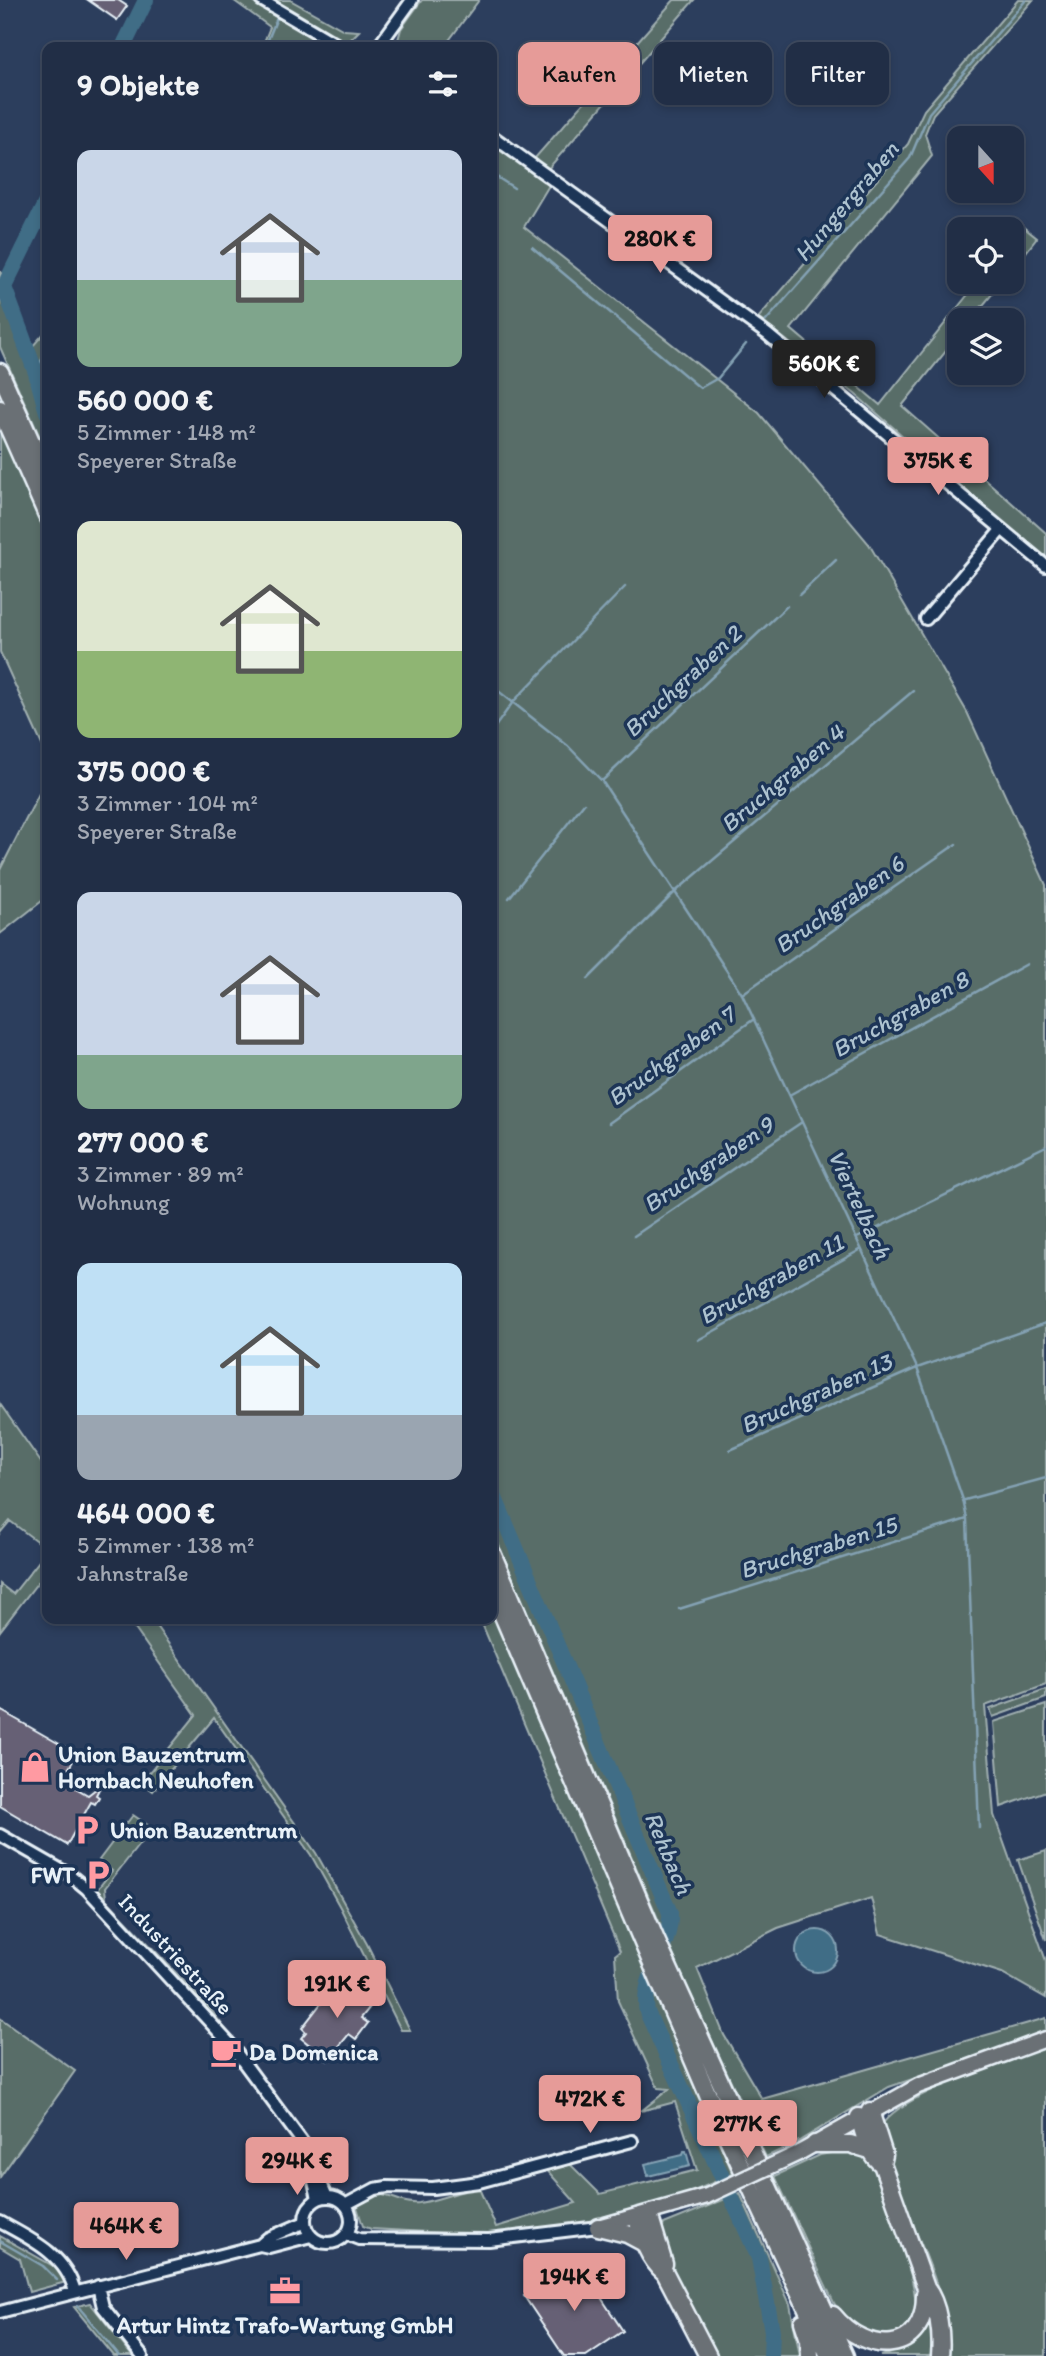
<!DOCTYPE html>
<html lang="de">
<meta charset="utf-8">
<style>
body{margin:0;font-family:Itim,sans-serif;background:#29364d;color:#f1f3f6;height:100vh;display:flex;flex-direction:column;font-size:26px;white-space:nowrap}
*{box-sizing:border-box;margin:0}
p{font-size:23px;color:#a2a8b3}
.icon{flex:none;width:38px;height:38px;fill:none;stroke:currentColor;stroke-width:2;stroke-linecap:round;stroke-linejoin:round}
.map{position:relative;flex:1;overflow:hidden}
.panel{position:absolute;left:42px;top:42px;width:455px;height:1582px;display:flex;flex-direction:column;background:#212e46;border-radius:14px;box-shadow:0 4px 10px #0003,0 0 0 2px #3e4a5f}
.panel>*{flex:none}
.banner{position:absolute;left:518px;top:42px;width:422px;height:63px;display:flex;gap:14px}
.needle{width:46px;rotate:159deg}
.tools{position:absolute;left:947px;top:126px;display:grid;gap:14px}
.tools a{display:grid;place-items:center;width:77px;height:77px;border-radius:14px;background:#212e46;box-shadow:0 4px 10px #0003,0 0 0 2px #3e4a5f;font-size:35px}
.price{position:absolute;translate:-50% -60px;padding:0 16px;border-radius:7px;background:#e69b98;color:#111;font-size:23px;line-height:46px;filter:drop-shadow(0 2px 4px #0008)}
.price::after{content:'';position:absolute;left:50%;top:42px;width:21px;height:16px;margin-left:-10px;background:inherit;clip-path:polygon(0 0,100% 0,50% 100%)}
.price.on{background:#222;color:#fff}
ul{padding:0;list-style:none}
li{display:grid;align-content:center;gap:14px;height:371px;padding:0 35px}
li span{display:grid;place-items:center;height:217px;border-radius:14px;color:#555}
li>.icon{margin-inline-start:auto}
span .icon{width:126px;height:126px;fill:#fffc;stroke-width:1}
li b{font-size:30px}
h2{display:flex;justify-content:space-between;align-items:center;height:84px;padding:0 35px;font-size:30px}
.chip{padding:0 24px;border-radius:14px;background:#212e46;box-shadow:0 4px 10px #0003,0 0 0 2px #3e4a5f;font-size:24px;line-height:63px}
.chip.on{background:#e69b98;color:#111}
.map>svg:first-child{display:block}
.green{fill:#586d68;stroke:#a0afb0;stroke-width:2}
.water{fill:#416d86;stroke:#84a2b4;stroke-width:2}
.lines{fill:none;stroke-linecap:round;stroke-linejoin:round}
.stream{stroke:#84a2b4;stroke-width:2.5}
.river{stroke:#416d86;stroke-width:16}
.building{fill:#666174;stroke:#e8f1f8;stroke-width:2}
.minor-casing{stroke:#e8f1f8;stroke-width:16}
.major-casing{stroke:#e8f1f8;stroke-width:19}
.highway-casing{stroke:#e8f1f8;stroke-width:21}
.minor{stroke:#1d3557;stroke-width:10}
.major{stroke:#6b6f75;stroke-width:14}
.highway{stroke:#6b6f75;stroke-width:16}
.major-bridge-casing{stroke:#e8f1f8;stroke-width:19;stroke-linecap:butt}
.major-bridge{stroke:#6b6f75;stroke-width:14}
.labels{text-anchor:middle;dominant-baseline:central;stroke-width:7;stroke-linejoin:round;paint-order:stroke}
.poi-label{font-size:23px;font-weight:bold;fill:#e8f1f8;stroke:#1d3557;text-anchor:start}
.street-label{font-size:23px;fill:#e8f1f8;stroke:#1d3557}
.water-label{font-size:24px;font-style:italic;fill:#aec3d0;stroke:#1d3557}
</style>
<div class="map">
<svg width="1046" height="2356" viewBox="0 0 1046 2356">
<rect width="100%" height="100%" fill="#2c3e5d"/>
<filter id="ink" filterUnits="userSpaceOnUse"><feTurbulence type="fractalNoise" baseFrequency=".0143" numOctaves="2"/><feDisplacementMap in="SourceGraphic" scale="14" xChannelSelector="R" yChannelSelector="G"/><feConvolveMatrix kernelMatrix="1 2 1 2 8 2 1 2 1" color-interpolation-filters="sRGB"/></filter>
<g filter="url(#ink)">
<!-- green -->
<path class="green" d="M233,0H253L327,47H262L270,27Z
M269,0H290L344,30L359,31L348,42L303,21Z
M422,0H479L444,47H396L401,29Z
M674,0H694L548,169L534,159Z
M1018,0H1033L933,114L925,134L932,156L791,329L880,405L978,282H1002L971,320H959V335L902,406L1046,533V561L855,394L758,318L908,144L924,110Z
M492,142L551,182L524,227L759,413L869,544L967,712L1046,885V1684L985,1706L994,1815L1046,1961V1998L1002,1973L880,1934L871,1898L778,1928L697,1968L724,2035L762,2099L1046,2018V2034L889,2087L799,2141L766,2157L681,1973L492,1529Z
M1022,226L1037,238L1012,270V239Z
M0,271L32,347L47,330V453L0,347Z
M0,430L47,537V756L0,652Z
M47,778V897L0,934V870Z
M0,1404L47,1471V1549L10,1521L0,1533Z
M47,1551V1581L38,1582L0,1631V1584L13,1594Z
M492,1611L733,2174L696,2190L697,2193L572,2226L504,2236L371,2229L363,2226L357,2207C382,2180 393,2206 419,2203C438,2200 459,2192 478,2186L496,2227L576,2203L545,2168L568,2162L600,2194L697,2170L675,2102L641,2111L669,2089L658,2088L618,2001L615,1955L620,1951L480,1619H492Z
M128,1619H151L316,1853L367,1944L410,2030H401L341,1909L311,1855L214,1718L153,1791L142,1782L196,1715Z
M1046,1689V1698L993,1717L990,1709Z
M1046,1705V1791L1001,1807L994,1722Z
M133,1815L152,1828L105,1888L106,1899L211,2010L232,2038L96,1891L112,1871L99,1860Z
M1046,1851V1940L1018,1860Z
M0,2018L75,2071L0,2177Z
M1046,2046V2356H947L948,2348C945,2326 942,2304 936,2283C921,2235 883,2171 884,2122C906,2093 1008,2060 1046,2046Z
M842,2151C853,2153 864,2154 871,2164C885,2186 921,2291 915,2314C913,2325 904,2332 896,2340L854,2330L834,2303L775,2176L820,2155Z
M740,2193L790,2304L800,2356H718L662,2252L660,2236L664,2224Z
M0,2236L62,2271L66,2282L29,2292L20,2259L0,2247Z
M90,2303L132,2356H114L74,2307Z
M930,2318L932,2356H881C905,2350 919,2339 930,2318Z"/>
<!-- water -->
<path class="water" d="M796 1951a21 21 0 1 1 42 0a21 21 0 1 1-42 0Z
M684,2151H686L690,2166L648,2176L645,2164L683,2155Z"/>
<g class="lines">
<!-- stream -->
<path class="stream" d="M265,47L279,13
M492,174L514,188
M532,247L700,388L718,378L746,344
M765,322L910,158L929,113L1026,0
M36,373L47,348
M799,595L836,560
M492,686L568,746L602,781L742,994L917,1368L963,1500L967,1519L979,1828
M492,731L513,702L625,587
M602,781L787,606
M509,898L584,803
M588,979L674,893L913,691
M742,994L956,844
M791,1094L1027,964
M609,1123L754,1019
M634,1236L802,1122
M857,1238L1046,1146
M698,1340L860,1250
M730,1450L917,1368L1046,1323
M965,1500L1046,1478
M679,1609L967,1519
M0,2241L43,2266L57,2280
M77,2305L119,2356"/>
<!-- river -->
<path class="river" d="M123,47L146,0
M47,200L4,287L36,373L47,412
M492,1491L670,1913C672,1948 640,1977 647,2012L759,2258L772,2331L771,2356"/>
</g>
<!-- building -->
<path class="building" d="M88,0H118L127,6L117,20Z
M0,1710L77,1754L62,1780L88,1795L101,1785L96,1795L99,1797L95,1804L91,1802L67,1845L0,1806Z
M346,1980L374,2002L361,2018L368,2023L356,2039L349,2034L328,2060L301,2038L306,2032L302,2028L326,1997L330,2000Z
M577,2261L623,2331L586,2356H564L524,2296Z"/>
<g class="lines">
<defs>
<path id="minor" d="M261,0L341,47
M378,47L412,0
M492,136L767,334L1046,566
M926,619L1001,530
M0,1835L70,1875L87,1889L230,2044L303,2143L327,2197
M314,2168L313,2177L318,2199
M305 2220a23 23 0 1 1 46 0a23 23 0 1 1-46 0Z
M345,2205L375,2189L387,2187L433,2188L479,2182L632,2141
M0,2222C31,2239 66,2255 75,2292
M346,2234L359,2239L489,2240L598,2227
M260,2245L269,2247L311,2236
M98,2286L103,2307L142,2356
M0,2312L260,2245L268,2238L305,2222"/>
<path id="major" d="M799,2153L918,2086L1046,2039
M598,2227L707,2196"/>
<path id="highway" d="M0,372L47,477
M0,409L47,515
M492,1553L656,1940L845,2356
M492,1590L711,2102L829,2356
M870,2111L884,2155L882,2164
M859,2117C864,2133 867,2154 882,2164L926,2288C939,2304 942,2336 940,2356
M815,2144H850L870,2150
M649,2214L664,2264
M637,2217C642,2239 648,2258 665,2273L708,2356
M598,2227L627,2234L642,2242
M833,2315C866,2356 926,2356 925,2294
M803,2322L809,2340L810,2356"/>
</defs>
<!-- minor casing -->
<use href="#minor" class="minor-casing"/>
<!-- major casing -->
<use href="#major" class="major-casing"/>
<!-- highway casing -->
<use href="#highway" class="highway-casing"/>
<!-- minor -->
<use href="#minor" class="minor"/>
<!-- major -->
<use href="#major" class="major"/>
<!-- highway -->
<use href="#highway" class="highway"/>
<defs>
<path id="major-bridge" d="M707,2196L799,2153"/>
</defs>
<!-- major-bridge casing -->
<use href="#major-bridge" class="major-bridge-casing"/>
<!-- major-bridge -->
<use href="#major-bridge" class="major-bridge"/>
</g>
</g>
<!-- icons -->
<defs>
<symbol id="shop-bare" viewBox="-9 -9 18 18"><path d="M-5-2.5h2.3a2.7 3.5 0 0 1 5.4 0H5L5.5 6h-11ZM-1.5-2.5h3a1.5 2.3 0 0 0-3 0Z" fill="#ff9aa2" stroke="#1d3557" stroke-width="2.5" paint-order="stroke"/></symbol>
<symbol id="parking-bare" viewBox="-9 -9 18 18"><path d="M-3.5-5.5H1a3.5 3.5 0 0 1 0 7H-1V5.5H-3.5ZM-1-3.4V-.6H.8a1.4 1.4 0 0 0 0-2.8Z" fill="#ff9aa2" stroke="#1d3557" stroke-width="2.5" paint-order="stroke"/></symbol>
<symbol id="cafe-bare" viewBox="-9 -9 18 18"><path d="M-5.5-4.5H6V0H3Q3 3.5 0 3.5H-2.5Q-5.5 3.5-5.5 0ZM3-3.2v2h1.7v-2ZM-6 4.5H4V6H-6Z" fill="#ff9aa2" stroke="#1d3557" stroke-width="2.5" paint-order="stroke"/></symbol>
<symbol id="office-bare" viewBox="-9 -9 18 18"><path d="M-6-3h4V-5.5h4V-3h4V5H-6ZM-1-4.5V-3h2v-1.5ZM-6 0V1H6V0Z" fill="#ff9aa2" stroke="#1d3557" stroke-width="2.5" paint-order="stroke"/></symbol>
</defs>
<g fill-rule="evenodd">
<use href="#shop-bare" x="13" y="1745" width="44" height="44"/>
<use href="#parking-bare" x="65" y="1808" width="44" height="44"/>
<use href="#parking-bare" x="76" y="1853" width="44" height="44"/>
<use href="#cafe-bare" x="204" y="2030" width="44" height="44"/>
<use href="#office-bare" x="263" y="2269" width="44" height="44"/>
</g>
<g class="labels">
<!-- poi labels -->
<g class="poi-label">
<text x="58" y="1754">Union Bauzentrum<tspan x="58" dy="26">Hornbach Neuhofen</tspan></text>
<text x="110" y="1830">Union Bauzentrum</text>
<text x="75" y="1875" text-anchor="end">FWT</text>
<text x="249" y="2052">Da Domenica</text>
<text x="285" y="2325" text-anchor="middle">Artur Hintz Trafo-Wartung GmbH</text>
</g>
<!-- street labels -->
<g class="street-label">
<text transform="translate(176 1954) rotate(47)">Industriestraße</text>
</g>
<!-- water labels -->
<g class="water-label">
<text transform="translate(846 201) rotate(-50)">Hungergraben</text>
<text transform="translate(682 681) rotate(-43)">Bruchgraben 2</text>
<text transform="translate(782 778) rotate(-40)">Bruchgraben 4</text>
<text transform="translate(839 904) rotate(-35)">Bruchgraben 6</text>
<text transform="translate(900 1014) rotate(-29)">Bruchgraben 8</text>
<text transform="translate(671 1056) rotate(-36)">Bruchgraben 7</text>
<text transform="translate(708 1164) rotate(-34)">Bruchgraben 9</text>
<text transform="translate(860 1204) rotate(65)">Viertelbach</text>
<text transform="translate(771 1279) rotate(-29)">Bruchgraben 11</text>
<text transform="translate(816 1393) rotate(-24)">Bruchgraben 13</text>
<text transform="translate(818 1547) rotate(-17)">Bruchgraben 15</text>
<text transform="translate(669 1853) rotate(67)">Rehbach</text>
</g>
</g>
</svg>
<div class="tools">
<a><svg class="needle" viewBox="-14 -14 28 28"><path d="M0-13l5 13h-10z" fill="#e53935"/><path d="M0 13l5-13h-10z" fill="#a2a8b3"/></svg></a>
<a><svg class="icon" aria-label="locate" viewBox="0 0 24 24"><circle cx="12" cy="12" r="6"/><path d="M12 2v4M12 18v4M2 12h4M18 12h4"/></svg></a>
<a><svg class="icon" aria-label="layers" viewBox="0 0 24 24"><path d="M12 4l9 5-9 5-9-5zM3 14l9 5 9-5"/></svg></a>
</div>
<b class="price" style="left:660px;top:275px">280K €</b>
<b class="price on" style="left:824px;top:400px">560K €</b>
<b class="price" style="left:938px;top:497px">375K €</b>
<b class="price" style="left:337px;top:2020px">191K €</b>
<b class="price" style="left:590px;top:2135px">472K €</b>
<b class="price" style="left:747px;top:2160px">277K €</b>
<b class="price" style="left:297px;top:2197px">294K €</b>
<b class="price" style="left:126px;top:2262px">464K €</b>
<b class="price" style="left:574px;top:2313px">194K €</b>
<div class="banner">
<a class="chip on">Kaufen</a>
<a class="chip">Mieten</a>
<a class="chip">Filter</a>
</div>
<section class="panel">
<h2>9 Objekte<svg class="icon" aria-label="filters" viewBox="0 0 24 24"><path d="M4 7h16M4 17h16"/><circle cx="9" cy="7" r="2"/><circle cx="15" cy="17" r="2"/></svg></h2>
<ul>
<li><span style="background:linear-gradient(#c9d6e8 60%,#7fa58c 0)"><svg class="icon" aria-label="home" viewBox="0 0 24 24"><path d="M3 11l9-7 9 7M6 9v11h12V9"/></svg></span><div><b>560 000 €</b><p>5 Zimmer · 148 m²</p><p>Speyerer Straße</p></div></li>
<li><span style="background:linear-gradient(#dfe7d0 60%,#8fb573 0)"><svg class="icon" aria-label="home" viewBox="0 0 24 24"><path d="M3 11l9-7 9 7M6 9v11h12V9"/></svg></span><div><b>375 000 €</b><p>3 Zimmer · 104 m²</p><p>Speyerer Straße</p></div></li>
<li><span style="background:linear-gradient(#c9d6e8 75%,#7fa58c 0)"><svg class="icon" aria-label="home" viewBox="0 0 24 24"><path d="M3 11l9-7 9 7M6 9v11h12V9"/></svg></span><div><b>277 000 €</b><p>3 Zimmer · 89 m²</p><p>Wohnung</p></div></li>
<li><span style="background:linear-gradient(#bfe0f5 70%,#9aa5b1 0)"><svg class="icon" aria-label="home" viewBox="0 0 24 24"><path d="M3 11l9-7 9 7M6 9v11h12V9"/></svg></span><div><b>464 000 €</b><p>5 Zimmer · 138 m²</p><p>Jahnstraße</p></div></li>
</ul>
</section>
</div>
